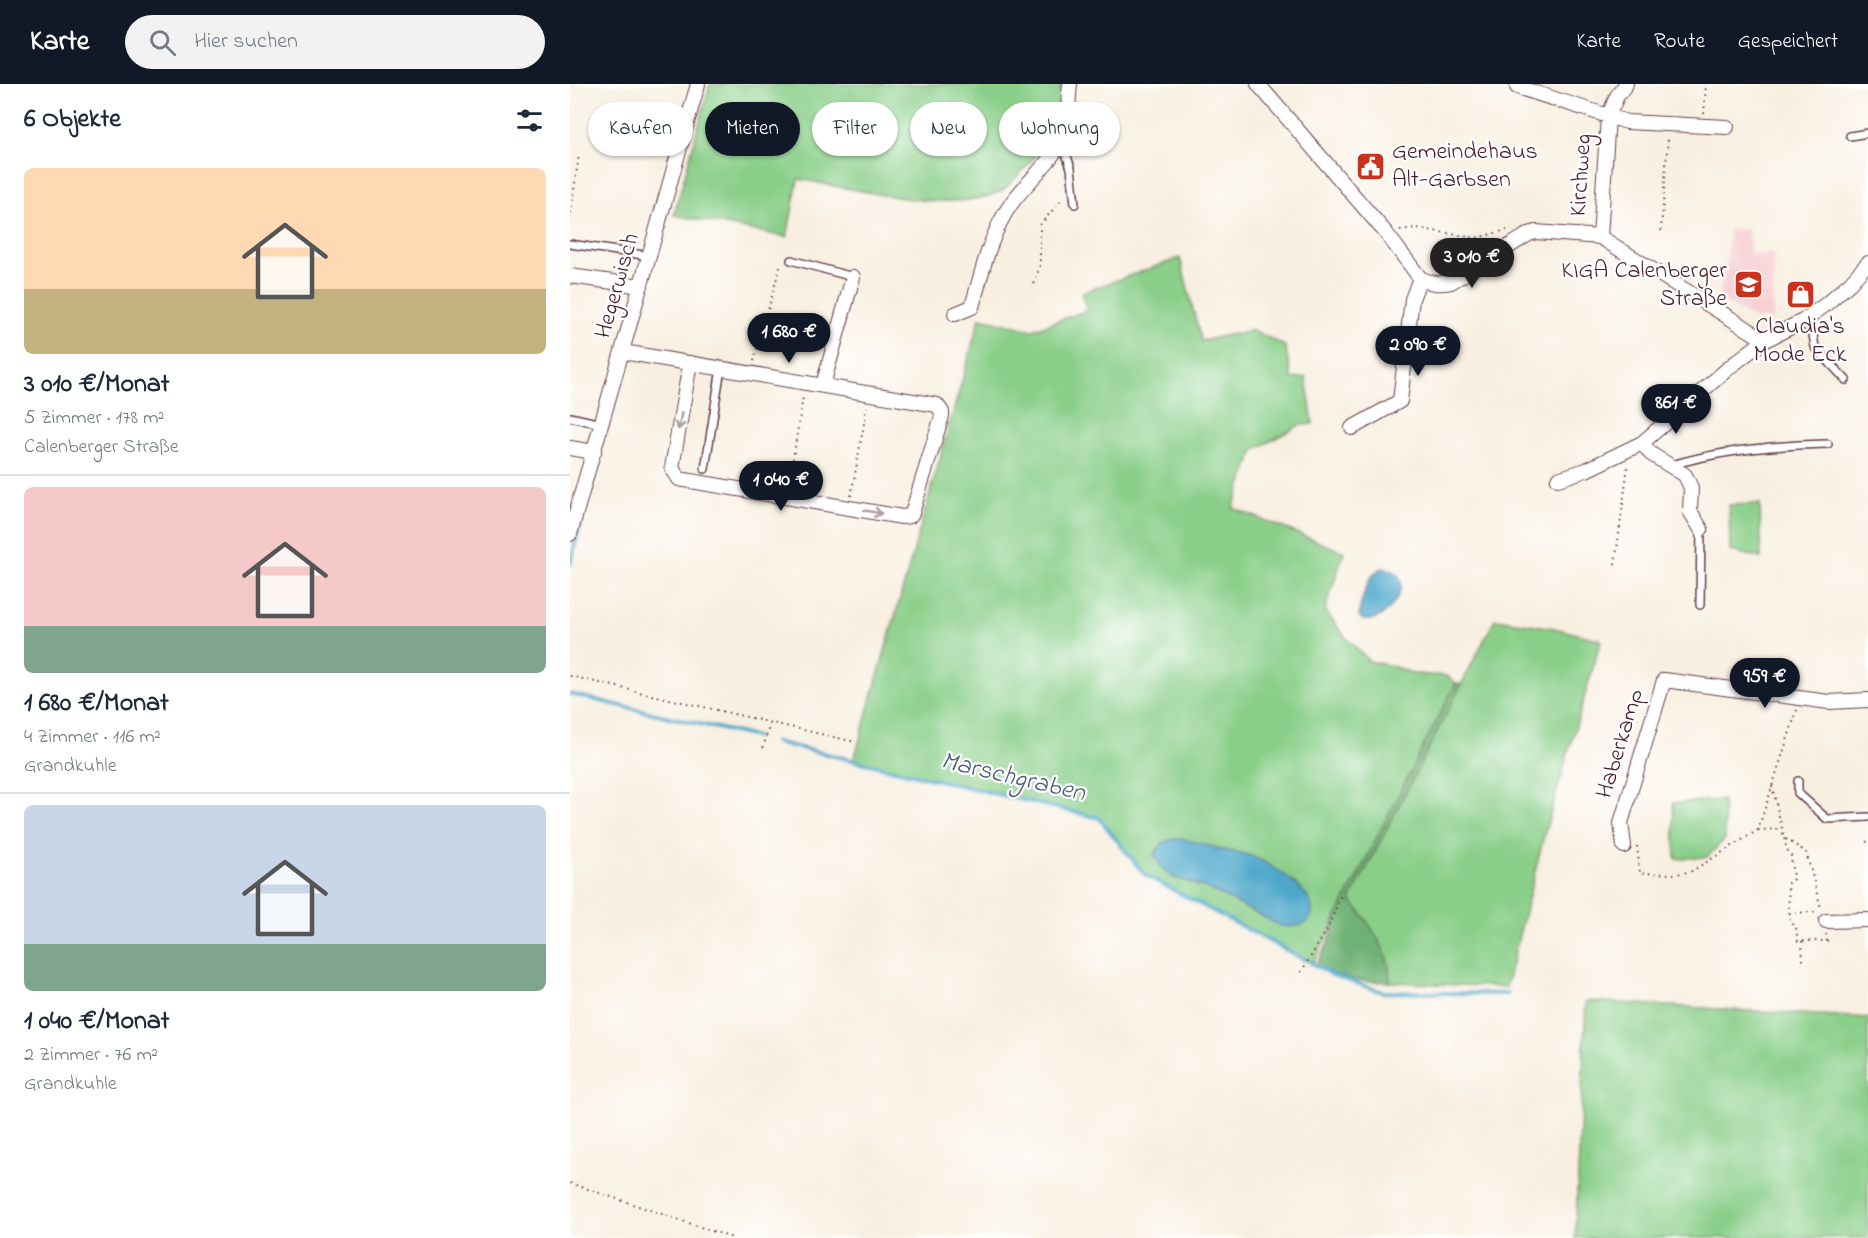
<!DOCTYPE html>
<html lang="de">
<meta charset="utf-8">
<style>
body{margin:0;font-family:"Indie Flower",sans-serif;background:#f2f2f3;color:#1f2937;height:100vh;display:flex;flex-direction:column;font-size:22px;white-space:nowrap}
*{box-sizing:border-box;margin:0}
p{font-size:20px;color:#747a83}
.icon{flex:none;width:33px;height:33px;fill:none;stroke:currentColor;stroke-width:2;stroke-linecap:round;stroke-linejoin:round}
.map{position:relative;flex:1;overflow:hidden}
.sheet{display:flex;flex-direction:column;background:#fff;width:570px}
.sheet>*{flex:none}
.banner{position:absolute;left:18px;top:18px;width:570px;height:54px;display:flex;gap:12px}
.price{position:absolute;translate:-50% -51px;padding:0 14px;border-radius:21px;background:#111827;color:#fff;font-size:20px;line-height:39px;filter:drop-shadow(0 2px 3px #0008)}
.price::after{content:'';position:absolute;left:50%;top:36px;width:18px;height:14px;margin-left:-9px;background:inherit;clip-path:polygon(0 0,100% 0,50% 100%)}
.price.active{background:#222;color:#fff}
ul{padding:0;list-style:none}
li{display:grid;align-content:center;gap:12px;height:318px;padding:0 24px}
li+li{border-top:2px solid #e0e1e3}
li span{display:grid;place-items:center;height:186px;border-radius:9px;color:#555}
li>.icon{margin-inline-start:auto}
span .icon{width:108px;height:108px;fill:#fffc;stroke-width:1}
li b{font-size:26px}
h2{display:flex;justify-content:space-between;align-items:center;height:72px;padding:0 24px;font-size:26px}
.pill{padding:0 21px;border-radius:27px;background:#fff;box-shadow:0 2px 4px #0004;font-size:21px;line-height:54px}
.pill.active{background:#111827;color:#fff}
header{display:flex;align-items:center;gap:36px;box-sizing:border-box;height:84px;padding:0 30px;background:#111827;color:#fff}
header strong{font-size:28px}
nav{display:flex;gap:33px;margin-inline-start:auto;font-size:21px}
.search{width:420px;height:54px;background:#f2f2f3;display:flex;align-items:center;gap:15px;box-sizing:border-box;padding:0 21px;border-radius:33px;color:#747a83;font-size:22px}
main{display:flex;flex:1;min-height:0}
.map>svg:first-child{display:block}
.built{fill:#f7cfd4}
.green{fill:#8acf89;stroke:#6a775a;stroke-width:1.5}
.forest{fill:#6fb275;stroke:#5c6850;stroke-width:1.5}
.water{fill:#4da7cb;stroke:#4c637b;stroke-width:1.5}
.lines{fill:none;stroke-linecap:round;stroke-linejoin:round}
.stream{stroke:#4da7cb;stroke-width:4}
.service-casing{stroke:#643e46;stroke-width:10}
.minor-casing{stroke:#643e46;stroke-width:16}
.path{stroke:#643e46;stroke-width:2;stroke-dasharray:1.5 4.5;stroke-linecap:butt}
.service{stroke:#fff;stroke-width:7}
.minor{stroke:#fff;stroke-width:14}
.oneway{stroke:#ae9aa0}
.labels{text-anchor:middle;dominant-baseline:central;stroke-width:4.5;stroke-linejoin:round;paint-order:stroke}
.poi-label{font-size:24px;fill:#4a1f2b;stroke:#fff;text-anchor:start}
.street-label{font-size:24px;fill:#4a1f2b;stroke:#fff}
.water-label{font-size:26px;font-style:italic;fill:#4b5c73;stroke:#fff}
</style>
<header>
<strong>Karte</strong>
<div class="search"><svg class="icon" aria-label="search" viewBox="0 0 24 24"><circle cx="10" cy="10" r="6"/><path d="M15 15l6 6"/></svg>Hier suchen</div>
<nav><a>Karte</a><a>Route</a><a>Gespeichert</a></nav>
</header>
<main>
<section class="sheet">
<h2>6 Objekte<svg class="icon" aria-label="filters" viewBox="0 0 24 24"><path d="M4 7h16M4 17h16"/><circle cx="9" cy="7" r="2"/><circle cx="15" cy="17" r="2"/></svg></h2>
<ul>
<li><span style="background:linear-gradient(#ffd9b3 65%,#c2b280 0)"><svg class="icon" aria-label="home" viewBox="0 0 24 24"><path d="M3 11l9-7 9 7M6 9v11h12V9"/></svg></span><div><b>3 010 €/Monat</b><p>5 Zimmer · 178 m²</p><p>Calenberger Straße</p></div></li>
<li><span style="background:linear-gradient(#f6c9c9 75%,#7fa58c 0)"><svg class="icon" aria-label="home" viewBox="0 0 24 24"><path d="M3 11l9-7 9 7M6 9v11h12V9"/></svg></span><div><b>1 680 €/Monat</b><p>4 Zimmer · 116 m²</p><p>Grandkuhle</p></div></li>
<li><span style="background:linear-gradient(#c9d6e8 75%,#7fa58c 0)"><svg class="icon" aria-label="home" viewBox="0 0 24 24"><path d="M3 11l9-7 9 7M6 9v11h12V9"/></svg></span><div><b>1 040 €/Monat</b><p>2 Zimmer · 76 m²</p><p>Grandkuhle</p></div></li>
</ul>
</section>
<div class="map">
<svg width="1298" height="1154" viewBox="0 0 1298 1154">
<rect width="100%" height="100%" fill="#fff"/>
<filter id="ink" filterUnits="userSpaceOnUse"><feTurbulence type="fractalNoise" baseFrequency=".0167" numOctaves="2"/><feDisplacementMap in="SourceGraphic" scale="12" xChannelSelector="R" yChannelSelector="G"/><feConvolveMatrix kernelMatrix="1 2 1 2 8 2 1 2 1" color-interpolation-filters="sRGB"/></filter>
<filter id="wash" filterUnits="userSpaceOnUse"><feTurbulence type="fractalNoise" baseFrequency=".008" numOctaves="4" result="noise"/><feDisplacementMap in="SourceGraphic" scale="24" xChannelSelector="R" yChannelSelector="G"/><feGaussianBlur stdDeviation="1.35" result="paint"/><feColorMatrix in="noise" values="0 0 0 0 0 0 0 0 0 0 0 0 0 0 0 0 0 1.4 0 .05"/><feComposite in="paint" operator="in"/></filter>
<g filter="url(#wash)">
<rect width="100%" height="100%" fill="#f8efe0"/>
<!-- built -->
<path class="built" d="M1159,145H1178L1181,170H1204L1203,236L1183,234L1149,214L1156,179Z"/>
<!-- green -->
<path class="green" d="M140,0H491C485,43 485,53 454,85C447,92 439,103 431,107C381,132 282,104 228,95L217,153L104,131Z
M610,174L631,257L683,246L715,262L722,295L736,293L743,340L730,341L684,366L663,424L774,468L755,526L775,553L799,577L825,583L844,590L877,592L886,599L743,879L575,791L529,734L284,676L410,234L463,246L517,226L511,209Z
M1190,420L1191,474L1160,467L1159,421Z
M925,535L984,544L1031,556L975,748L936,903L820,898C819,892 820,885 818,879C814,861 793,829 780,816Z
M1153,716L1155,755L1137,773L1106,775L1103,719Z
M1016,917L1298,934V1154H1005Z"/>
<!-- forest -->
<path class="forest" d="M886,599L891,601L780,816C793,830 814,860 818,879C820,884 819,892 820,898C790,898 772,896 746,881L757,861L768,830Z"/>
<!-- water -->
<path class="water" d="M812,484C853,487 819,541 793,536L789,532C789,523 797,497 804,490C806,487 809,486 812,484Z
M604,755H614C627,758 641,763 654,766C663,768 673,769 681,772C699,779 753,811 740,834C735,844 720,843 711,842L639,805L603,793L591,783L584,770L594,758Z"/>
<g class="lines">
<!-- stream -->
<path class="stream" d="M0,480L13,430
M0,610L186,653
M205,658L529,734L575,791L735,876
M740,878L762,891L813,908L938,910"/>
</g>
</g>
<g filter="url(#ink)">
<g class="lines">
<defs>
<path id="service" d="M1280,52L1298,49
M492,58L501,84L505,120
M0,160L80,172
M221,176L283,193
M1233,237L1243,251L1245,263L1276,296
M0,333L32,340
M1102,381C1152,366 1206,361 1258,360
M135,385L151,284
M1130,521L1131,445
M1228,697V709L1257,735L1298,733"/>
<path id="minor" d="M688,0L816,149L850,194C861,200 869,200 881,198L959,150L966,148L1030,153L1195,256
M947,3L1057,38L1157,43
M1030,153L1038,33L1047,12L1056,0
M0,192L71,202
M385,230L402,223C412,188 420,150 441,120C457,97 484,77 494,50C499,35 498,16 500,0
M53,268L367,321L372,328V332L342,429L340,432L332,433L109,395L102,384L120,279
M253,301L283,193
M782,344L830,317L842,215L850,194
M1072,359L1081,370L1115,391L1121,404L1120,427L1131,445
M0,364L24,368
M988,395L1016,386L1072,359L1161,282L1195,256L1233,237L1255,221L1280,199L1298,179
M0,450L128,0
M1054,762L1051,739L1094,596L1259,618L1298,616
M1256,837L1298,836"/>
</defs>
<!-- service casing -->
<use href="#service" class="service-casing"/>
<!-- minor casing -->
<use href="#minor" class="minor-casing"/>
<!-- path -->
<path class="path" d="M1134,30L1136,0
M0,135L9,70
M830,146L846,144L906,154L937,146
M1091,147L1098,54
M464,200L470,181V141L493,114
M184,277L211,179
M219,399L233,313
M281,412L297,323
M1045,480L1058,382
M0,592L285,658
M193,664L200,639
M1202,702L1217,766L1221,772L1223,795L1218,799L1219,829L1220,838L1226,844L1228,857H1257L1256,850
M1188,746L1212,745
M1216,755L1236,768L1251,824
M1296,758L1298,757
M1067,762L1070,789L1107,790L1122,787L1188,746L1227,626
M1219,829L1246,828
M1232,857L1233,877
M731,888L756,848L771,811
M0,1099L163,1154"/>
<!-- service -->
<use href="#service" class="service"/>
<!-- minor -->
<use href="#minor" class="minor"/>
</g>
<!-- one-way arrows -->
<defs><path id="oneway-shaft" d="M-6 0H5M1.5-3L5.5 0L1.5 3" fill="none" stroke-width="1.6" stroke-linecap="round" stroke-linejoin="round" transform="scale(1.5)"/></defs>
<g class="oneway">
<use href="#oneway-shaft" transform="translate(110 337) rotate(100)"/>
<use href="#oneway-shaft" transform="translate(303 428) rotate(11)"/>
</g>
</g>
<!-- icons -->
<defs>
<symbol id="civic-square" viewBox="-11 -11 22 22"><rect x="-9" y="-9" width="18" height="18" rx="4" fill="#c8321e" stroke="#fff"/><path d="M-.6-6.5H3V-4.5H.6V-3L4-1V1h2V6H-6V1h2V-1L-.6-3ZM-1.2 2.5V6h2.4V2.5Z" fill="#fff"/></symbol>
<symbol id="school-square" viewBox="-11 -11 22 22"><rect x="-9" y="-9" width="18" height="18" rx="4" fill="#c8321e" stroke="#fff"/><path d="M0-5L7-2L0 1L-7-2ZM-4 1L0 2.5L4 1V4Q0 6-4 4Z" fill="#fff"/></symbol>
<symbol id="shop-square" viewBox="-11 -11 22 22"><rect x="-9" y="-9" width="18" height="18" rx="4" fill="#c8321e" stroke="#fff"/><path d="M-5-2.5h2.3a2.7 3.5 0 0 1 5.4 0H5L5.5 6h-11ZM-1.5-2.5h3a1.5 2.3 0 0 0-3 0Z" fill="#fff"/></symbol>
</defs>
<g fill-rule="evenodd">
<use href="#civic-square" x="784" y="66" width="33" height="33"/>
<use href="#school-square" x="1162" y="184" width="33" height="33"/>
<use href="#shop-square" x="1214" y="194" width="33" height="33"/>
</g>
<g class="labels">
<!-- poi labels -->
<g class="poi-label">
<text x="822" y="68">Gemeindehaus<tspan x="822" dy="28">Alt-Garbsen</tspan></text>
<text x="1157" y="187" text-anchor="end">KIGA Calenberger<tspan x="1157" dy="28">Straße</tspan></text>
<text x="1230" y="243" text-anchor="middle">Claudia's<tspan x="1230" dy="28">Mode Eck</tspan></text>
</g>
<!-- street labels -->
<g class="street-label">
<text transform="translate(1012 91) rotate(-86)">Kirchweg</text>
<text transform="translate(48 202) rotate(-74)">Hegerwisch</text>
<text transform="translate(1051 660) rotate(-73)">Haberkamp</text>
</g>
<!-- water labels -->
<g class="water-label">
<text transform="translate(443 694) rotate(13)">Marschgraben</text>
</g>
</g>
</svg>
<b class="price active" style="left:902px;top:205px">3 010 €</b>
<b class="price" style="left:219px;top:280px">1 680 €</b>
<b class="price" style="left:848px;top:293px">2 090 €</b>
<b class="price" style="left:1106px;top:351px">861 €</b>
<b class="price" style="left:211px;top:428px">1 040 €</b>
<b class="price" style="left:1195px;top:625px">959 €</b>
<div class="banner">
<a class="pill">Kaufen</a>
<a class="pill active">Mieten</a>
<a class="pill">Filter</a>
<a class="pill">Neu</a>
<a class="pill">Wohnung</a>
</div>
</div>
</main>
